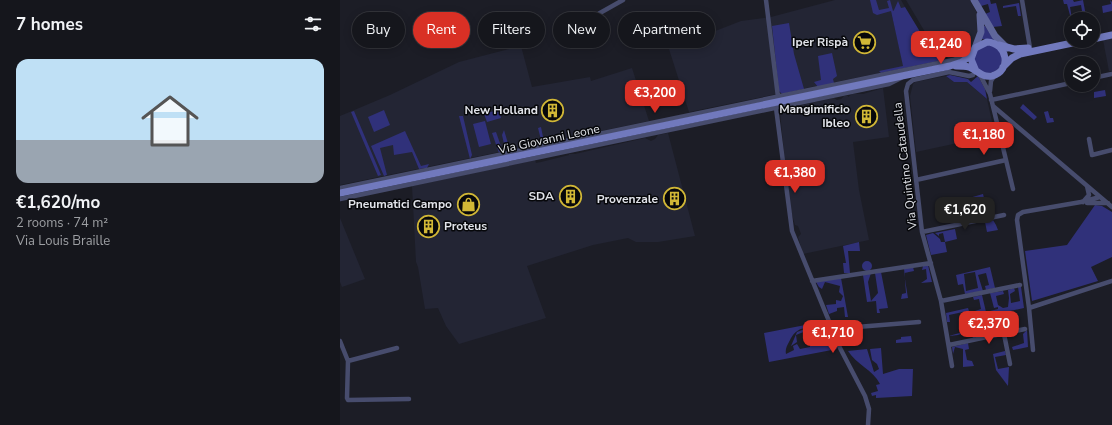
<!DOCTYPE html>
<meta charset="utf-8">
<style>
body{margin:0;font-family:"Nunito Sans",sans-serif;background:#1e1f25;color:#f1f3f6;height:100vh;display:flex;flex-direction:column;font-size:15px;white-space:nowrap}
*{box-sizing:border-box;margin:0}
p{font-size:13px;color:#9d9fa3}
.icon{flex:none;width:22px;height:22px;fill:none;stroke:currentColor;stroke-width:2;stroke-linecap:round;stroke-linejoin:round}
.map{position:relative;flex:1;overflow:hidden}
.panel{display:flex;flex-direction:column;background:#15161c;width:340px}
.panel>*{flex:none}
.hud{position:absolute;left:12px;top:12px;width:380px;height:36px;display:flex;gap:8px}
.fabs{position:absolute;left:724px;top:12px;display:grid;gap:8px}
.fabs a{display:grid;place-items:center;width:36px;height:36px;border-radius:50%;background:#15161c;box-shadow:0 2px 10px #0003,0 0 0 1px #34353b;font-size:20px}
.price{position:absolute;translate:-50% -34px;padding:0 9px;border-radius:8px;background:#d93025;color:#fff;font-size:13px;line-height:26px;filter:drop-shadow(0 1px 2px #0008)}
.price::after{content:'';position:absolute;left:50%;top:24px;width:12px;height:9px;margin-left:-6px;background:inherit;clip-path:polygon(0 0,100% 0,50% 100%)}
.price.on{background:#222;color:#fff}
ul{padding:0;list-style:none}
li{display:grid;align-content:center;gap:8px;height:212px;padding:0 16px}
li span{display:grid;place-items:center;height:124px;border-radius:12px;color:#555}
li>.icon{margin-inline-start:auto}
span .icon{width:72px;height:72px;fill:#fffc;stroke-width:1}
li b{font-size:17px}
h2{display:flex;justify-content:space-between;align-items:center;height:48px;padding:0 16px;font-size:17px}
.pill{padding:0 14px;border-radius:18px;background:#15161c;box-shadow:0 2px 10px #0003,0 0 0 1px #34353b;font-size:14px;line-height:36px}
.pill.on{background:#d93025;color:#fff}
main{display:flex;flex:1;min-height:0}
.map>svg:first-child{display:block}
.built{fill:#232534}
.green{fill:#30317a;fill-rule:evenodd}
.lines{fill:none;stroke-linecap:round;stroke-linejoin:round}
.minor{stroke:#474c6d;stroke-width:4.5}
.secondary{stroke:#5f669a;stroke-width:7}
.primary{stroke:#7179bd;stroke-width:7}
.labels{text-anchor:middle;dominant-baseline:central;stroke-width:3;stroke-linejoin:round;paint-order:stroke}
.poi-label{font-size:12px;font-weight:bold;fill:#e1e3e9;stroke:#07080b;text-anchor:end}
.street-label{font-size:12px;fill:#e1e3e9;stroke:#07080b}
</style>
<main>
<section class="panel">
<h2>7 homes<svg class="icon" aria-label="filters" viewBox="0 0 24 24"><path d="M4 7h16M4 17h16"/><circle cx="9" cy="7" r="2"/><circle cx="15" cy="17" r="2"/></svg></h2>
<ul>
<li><span style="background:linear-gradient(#bfe0f5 65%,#9aa5b1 0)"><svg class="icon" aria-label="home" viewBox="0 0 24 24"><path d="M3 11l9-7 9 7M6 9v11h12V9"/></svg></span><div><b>€1,620/mo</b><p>2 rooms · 74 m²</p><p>Via Louis Braille</p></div></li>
</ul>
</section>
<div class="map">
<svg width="772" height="425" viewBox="0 0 772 425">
<rect width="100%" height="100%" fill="#1c1d26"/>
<!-- built -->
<path class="built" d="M495,0H561L565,7L551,11L564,68L349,112L329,49L401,21L431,17Z
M566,0H630L637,13L639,29L634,44L626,53L609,59L588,37Z
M772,38V71H769L763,40Z
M181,46L192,87L250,77L251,81L292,68L309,121L0,185V116L50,95L119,62Z
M606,76L614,82H627L647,99L655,135L576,152L570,96L573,84L575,82Z
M543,88L549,137L513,142L519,190L529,240L463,254L458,237L461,234L458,226L455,225L449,204L440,112L442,109H455L457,106L494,98L497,100L501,99L504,96H508V97L512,94H523Z
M328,133L355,236L318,242H296L288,238L253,245L187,266L206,318L119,344L106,326L98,308L85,309L78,267L76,262L72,186L195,160L196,163L201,162L229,155V154H235L305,138L311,141L315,139L318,135Z
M0,218L25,279L2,287L0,282Z"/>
<!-- green -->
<path class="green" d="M530,0H536L539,10L549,8L547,1L550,0L553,11L554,10L558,1L561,8L565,7L585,40L603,60L541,73L539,71L563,66L551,11L537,15L533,13Z
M638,0H650L651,4L656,3L662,26L653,27L645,14L650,12L648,4L641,6Z
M723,0H733L734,2L743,0L746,16L743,17L741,5L730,7L732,19H731L727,4H724Z
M770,0L772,2V11L763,13L762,6L771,4Z
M679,3L681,16H678L676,6L663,8V6Z
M449,23L454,54L464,89L442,94L439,91L432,26Z
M644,26H645L654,40L641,39Z
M634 59a14 14 0 1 1 28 0a14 14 0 1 1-28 0Z
M492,53L497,76L493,79L494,83L478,87L474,82L481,80L478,56Z
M610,75L628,79L631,82L638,76L645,89L647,99L627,82H614L606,76Z
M765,90L766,96L754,98V92Z
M683,104L697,117L694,120L680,108Z
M44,110L50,125L34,132L28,117Z
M14,111L41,175L38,176L11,112Z
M154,111H159L161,118L147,122L144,114Z
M708,111L710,118H713L714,122L707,123L704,112Z
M119,116H123L132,155L130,159Z
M145,121L151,144L139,147L133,124Z
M201,127L204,142L226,138L202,144L198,128Z
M164,130L170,150L165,148L162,135Z
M65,131L81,166L89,164L87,168L79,169L72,152L54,155L53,145L40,148L47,175L44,176L31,146Z
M156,132L162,149L159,153L152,133Z
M643,194L648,214L633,217L629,198Z
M755,205L762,206L772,212V257L751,267L758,281L692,301L685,251L727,245Z
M653,220L656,225L658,230L647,232L645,222Z
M615,229L617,239L605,242L607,252L591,255L586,235L593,233L600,239L601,242H605L603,233L599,234V236L595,233Z
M519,242L520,251H508L510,273H504L503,263H506L503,246Z
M522 266a5 5 0 1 1 10 0a5 5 0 1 1-10 0Z
M588,265L592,282L581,283L587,279L586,269L582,270L583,266Z
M573,267L574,271L564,273L568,298L561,299L562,294L566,293L564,268Z
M650,267L655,288L646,290L645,286L649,285L646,273L638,275L643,291L625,294L623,284L618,285L616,275ZM635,272L638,288L626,291L624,274Z
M541,272L548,308L539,309L540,313H537L536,301L527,302L523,275L531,273L528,282L531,301L538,293L535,273Z
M501,278L508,317H505L504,307L497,308V311L489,314L486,305L496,304V300L501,301L503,296L499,292L500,286L485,282L482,289L479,287L476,282Z
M678,287H681L684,308L660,313L663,331L656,333L655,330L659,329L655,317L648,318L647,316L642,317L643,324L638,325V321L634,322L635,338H633L631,331L618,335L609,336L633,329L631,319L621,321V319L625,318L623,312L609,315L610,322H607L606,313L628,308L630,314L635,313V311L641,309L639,299L634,300L633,297L642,295L646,312L658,309V307L654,308L650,293L663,291L664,294L656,296L658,305L663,308L668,307L669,298L668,290L674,288L675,291L670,294L671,303L680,301Z
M486,321L488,326L485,330C469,327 457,324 449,342C447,346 445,349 446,354L454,350L453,346L457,344L460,349L470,347V340L467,334L491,335L497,349L429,362L424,333Z
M465,329L480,331H466L456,335L457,342L451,346L457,332Z
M513,330V332L504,333V338L499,339L497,331Z
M687,330L688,347L673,350L672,347L684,343L683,334Z
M571,336L572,342L556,343V340L561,339V337Z
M628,343L629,349L625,350L627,360L632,361L634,366L623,367V349L615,347L613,354L612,347Z
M541,348L543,374L559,369H573L572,396L536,398V395L532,396L531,393L538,391L536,385L540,384C533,370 516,364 508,351L527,349L534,372L539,369L537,364L532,360L530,349Z
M665,351L666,355L655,357L658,369L669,367L668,386L656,370L653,354Z"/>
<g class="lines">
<!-- minor -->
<path class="minor" d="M426,0L438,97
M682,0L690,48
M223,29L251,18L283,0
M753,78L772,74
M650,91L651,81L655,75
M651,100L731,83
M653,106L772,207
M436,108L452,231L500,348L525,396L529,409L528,425
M749,139L752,155L772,150
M666,160L673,189
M576,180L666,160L650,94L640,75
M0,188L613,60L626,55
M760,197L741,202L683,212L678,215L677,220L689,308L772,281
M0,199L549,84L561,78
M743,202L749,195L747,186
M747,203H768
M582,232L664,215
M472,281L591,263
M601,301L680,285
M689,308L693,350
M492,329L579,322
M664,334L670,364
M0,341L8,361L7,398L8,400L69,399
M609,345L685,329
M8,361L57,348
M612,366L601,301L582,232L566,91L568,84L573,80L609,72L629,76L633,75"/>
<!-- secondary -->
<path class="secondary" d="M634,0L655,36L667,48
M635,48L641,32L640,15"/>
<!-- primary -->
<path class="primary" d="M753,39L772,35
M659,45L674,49L688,48
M616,66C621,66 625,66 629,67C637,70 642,78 652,76C672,71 668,43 647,42L635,48L631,59L636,71
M663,67L672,58L680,54L742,41
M0,193L610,66L622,62L631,55"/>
</g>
<!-- icons -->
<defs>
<symbol id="supermarket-ring" viewBox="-11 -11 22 22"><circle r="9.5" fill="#07080b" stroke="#d1b736" stroke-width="1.5"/><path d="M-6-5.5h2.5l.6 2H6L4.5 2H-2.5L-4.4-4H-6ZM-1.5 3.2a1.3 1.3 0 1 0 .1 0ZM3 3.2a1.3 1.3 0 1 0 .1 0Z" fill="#d1b736"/></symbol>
<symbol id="building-ring" viewBox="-11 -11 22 22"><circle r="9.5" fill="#07080b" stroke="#d1b736" stroke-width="1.5"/><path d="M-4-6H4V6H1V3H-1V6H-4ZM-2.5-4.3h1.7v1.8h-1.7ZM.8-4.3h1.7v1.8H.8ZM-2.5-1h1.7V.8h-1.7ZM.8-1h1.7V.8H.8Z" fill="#d1b736"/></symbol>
<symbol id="shop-ring" viewBox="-11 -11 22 22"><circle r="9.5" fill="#07080b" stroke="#d1b736" stroke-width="1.5"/><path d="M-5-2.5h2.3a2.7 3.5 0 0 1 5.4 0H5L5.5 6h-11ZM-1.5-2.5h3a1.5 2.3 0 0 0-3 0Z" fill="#d1b736"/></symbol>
</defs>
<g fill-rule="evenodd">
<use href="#supermarket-ring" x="512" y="30" width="25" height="25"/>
<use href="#building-ring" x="200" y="98" width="25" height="25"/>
<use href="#building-ring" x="514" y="104" width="25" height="25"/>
<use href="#building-ring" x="218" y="184" width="25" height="25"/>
<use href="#building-ring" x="322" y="186" width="25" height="25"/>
<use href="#shop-ring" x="116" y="192" width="25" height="25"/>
<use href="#building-ring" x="76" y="214" width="25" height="25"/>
</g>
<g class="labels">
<!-- poi labels -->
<g class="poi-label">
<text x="508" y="42">Iper Rispà</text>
<text x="510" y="109">Mangimificio<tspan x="510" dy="14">Ibleo</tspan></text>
<text x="198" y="110">New Holland</text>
<text x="214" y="196">SDA</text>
<text x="318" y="199">Provenzale</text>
<text x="112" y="204">Pneumatici Campo</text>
<text x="104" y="226" text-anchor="start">Proteus</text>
</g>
<!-- street labels -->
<g class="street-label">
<text transform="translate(209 139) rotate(-12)">Via Giovanni Leone</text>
<text transform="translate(565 166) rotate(-97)">Via Quintino Cataudella</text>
</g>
</g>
</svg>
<div class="fabs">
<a><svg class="icon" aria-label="locate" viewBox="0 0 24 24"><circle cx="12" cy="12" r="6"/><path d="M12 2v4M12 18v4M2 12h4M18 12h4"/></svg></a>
<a><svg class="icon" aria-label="layers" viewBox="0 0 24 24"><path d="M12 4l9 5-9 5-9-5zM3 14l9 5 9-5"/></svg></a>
</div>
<b class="price" style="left:601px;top:65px">€1,240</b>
<b class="price" style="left:315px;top:114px">€3,200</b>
<b class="price" style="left:644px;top:156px">€1,180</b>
<b class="price" style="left:455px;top:194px">€1,380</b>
<b class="price on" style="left:625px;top:231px">€1,620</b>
<b class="price" style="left:649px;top:345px">€2,370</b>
<b class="price" style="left:493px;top:354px">€1,710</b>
<div class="hud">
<a class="pill">Buy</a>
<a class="pill on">Rent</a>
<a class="pill">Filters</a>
<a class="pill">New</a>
<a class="pill">Apartment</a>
</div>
</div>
</main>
